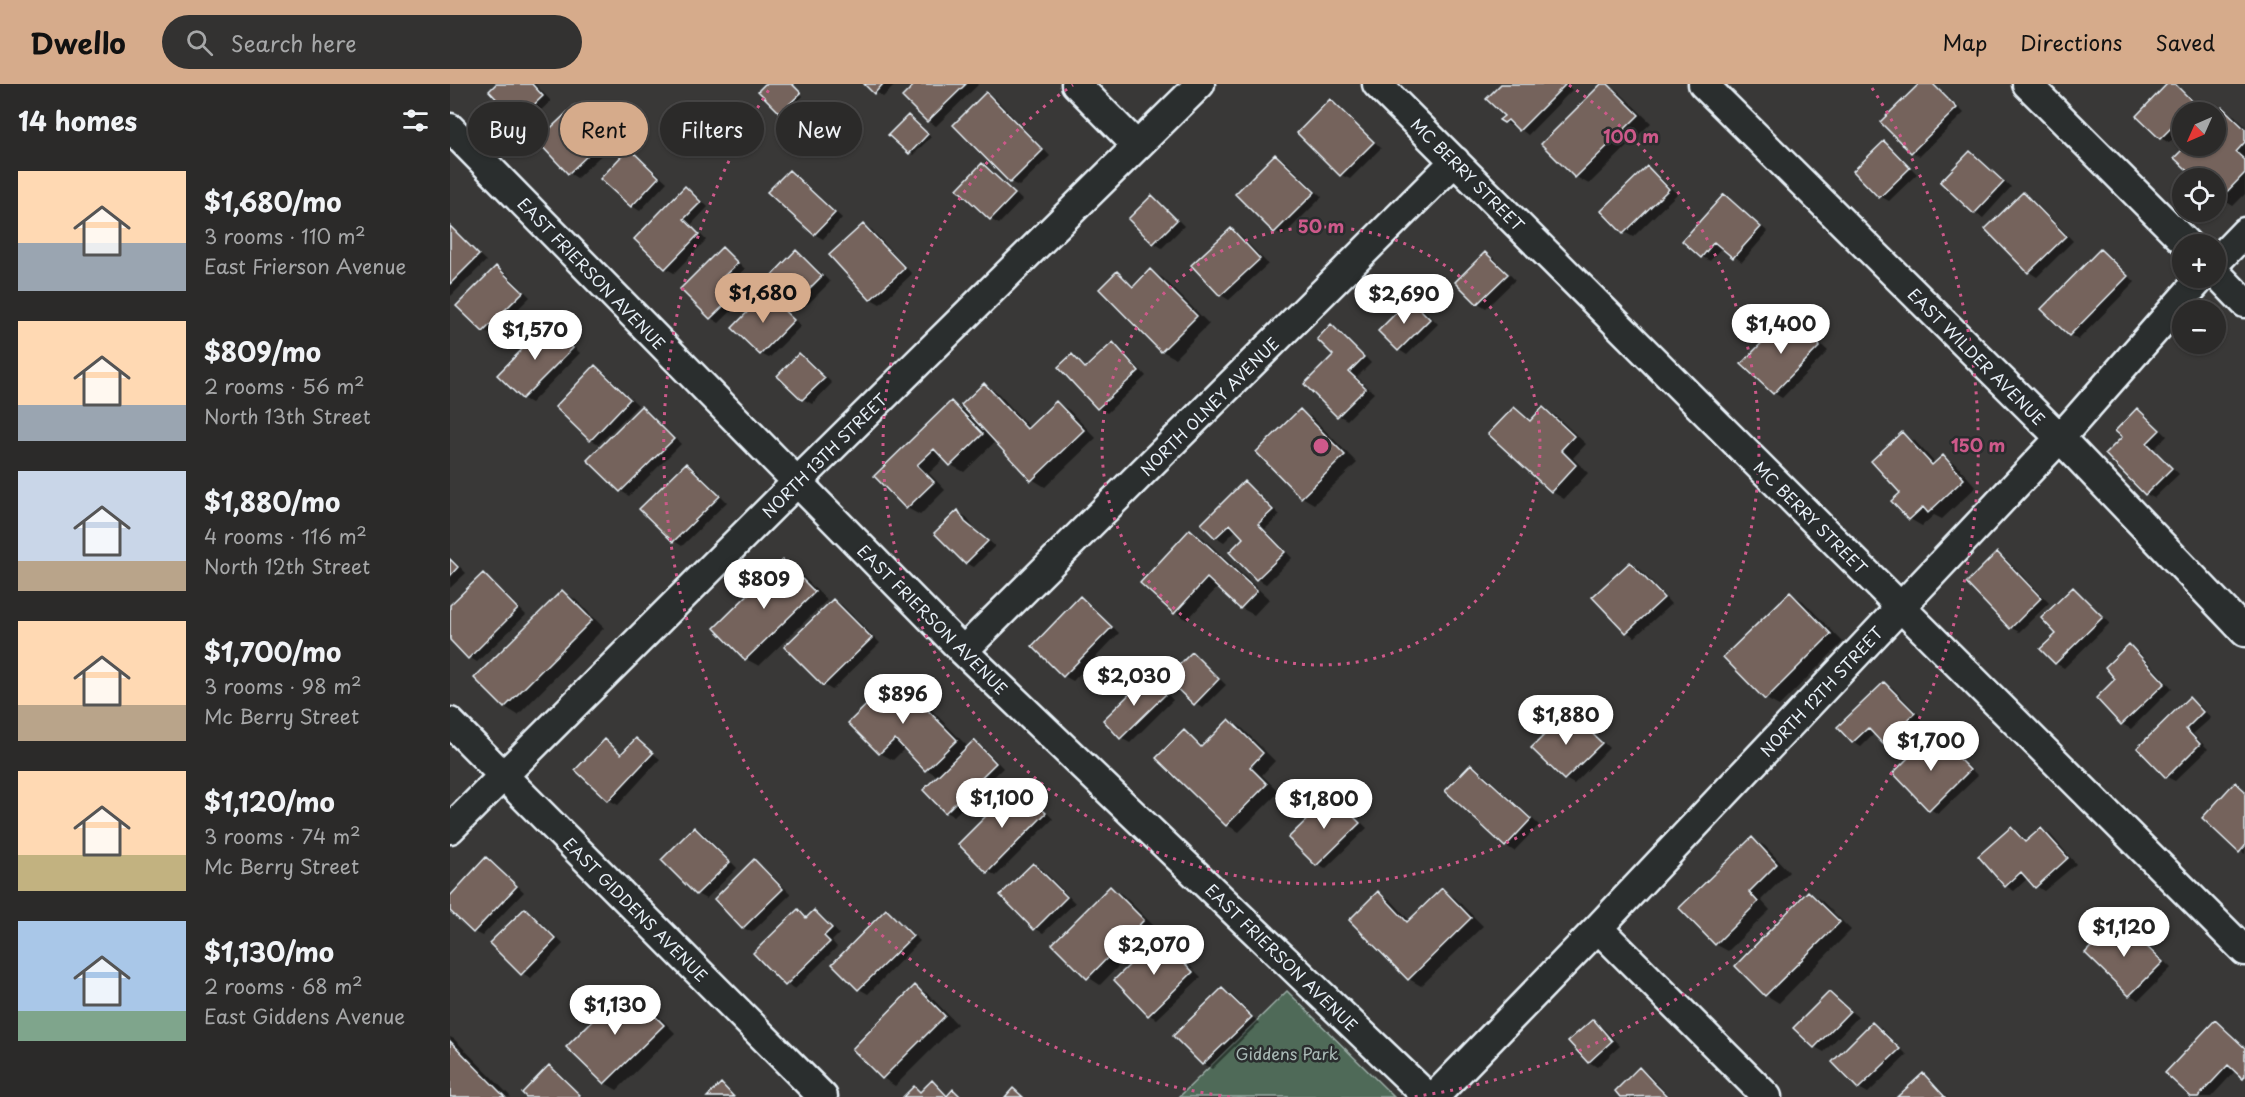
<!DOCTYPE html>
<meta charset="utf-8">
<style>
body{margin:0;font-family:"Playpen Sans",sans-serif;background:#333231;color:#f1f3f6;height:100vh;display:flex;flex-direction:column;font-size:22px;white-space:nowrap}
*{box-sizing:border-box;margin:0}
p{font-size:20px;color:#a6a7a8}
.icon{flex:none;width:33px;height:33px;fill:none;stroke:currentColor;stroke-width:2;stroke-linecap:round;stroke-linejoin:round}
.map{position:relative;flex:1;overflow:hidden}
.side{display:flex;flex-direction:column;background:#2b2a29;width:450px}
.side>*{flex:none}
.guide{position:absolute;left:18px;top:18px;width:570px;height:54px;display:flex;gap:12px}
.needle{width:39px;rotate:225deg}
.fabs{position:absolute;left:1722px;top:18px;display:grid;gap:12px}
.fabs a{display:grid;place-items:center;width:54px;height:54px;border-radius:50%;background:#2b2a29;box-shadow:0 2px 4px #0004,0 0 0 2px #474646;font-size:30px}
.price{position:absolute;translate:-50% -51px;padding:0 14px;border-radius:21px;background:#fff;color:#222;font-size:20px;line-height:39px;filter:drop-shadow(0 2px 3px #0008)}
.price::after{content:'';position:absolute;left:50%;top:36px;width:18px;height:14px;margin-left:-9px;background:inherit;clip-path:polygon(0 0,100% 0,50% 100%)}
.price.current{background:#d6ab8b;color:#111}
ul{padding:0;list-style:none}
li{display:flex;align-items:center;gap:18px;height:150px;padding:0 18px}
li span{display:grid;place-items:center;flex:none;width:168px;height:120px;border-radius:0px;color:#555}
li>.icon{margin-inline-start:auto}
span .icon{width:72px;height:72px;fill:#fffc;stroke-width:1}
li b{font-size:26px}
h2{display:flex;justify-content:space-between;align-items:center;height:72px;padding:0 18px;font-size:26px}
.tag{padding:0 21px;border-radius:27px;background:#2b2a29;box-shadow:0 2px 4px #0004,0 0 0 2px #474646;font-size:21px;line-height:54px}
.tag.current{background:#d6ab8b;color:#111}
header{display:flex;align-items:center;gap:36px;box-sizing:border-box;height:84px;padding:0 30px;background:#d6ab8b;color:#111}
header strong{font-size:28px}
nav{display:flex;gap:33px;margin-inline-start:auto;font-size:21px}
.search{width:420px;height:54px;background:#333231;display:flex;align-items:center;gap:15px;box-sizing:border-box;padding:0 21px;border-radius:33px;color:#a6a7a8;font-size:22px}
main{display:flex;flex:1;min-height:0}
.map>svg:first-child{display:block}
.green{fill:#506a59;stroke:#9caea8;stroke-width:1.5}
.shadow{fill:#0007}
.building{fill:#75645c;stroke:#e8f1f8;stroke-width:1.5}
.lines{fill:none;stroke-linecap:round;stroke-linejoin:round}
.minor-casing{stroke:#e8f1f8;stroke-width:33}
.minor{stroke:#2a2d2e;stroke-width:28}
.ring{fill:none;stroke:#cd598a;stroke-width:3;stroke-dasharray:3 6}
.labels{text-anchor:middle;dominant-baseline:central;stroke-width:5;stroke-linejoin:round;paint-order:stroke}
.street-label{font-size:16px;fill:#e8f1f8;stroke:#2a2d2e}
.park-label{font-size:16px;fill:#abbbb8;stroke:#2a2d2e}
.centre{fill:#cd598a;stroke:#2a2d2e;stroke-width:3}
.ring-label{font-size:18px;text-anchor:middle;font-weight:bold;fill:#cd598a;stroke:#2a2d2e;stroke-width:5;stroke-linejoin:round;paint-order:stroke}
</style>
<header>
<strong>Dwello</strong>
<div class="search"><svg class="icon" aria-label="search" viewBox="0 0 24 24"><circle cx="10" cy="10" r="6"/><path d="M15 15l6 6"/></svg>Search here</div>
<nav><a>Map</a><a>Directions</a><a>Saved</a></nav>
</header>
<main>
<section class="side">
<h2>14 homes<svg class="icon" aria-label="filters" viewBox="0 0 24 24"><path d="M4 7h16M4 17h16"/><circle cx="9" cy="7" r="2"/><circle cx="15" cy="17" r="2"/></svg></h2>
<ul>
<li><span style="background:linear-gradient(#ffd9b3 60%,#9aa5b1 0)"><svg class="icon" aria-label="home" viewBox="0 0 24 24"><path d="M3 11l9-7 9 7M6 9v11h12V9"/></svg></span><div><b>$1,680/mo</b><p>3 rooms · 110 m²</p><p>East Frierson Avenue</p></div></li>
<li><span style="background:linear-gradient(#ffd9b3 70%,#9aa5b1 0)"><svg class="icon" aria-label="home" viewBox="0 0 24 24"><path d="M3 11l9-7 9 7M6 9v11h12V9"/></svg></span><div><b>$809/mo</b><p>2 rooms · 56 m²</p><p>North 13th Street</p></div></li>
<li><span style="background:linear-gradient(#c9d6e8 75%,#b9a48a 0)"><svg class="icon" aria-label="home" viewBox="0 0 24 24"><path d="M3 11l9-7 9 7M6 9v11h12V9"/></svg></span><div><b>$1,880/mo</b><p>4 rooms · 116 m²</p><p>North 12th Street</p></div></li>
<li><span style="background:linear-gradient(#ffd9b3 70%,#b9a48a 0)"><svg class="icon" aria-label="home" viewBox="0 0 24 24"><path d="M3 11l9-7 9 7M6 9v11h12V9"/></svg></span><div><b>$1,700/mo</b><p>3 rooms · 98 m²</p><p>Mc Berry Street</p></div></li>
<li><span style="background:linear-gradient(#ffd9b3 70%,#c2b280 0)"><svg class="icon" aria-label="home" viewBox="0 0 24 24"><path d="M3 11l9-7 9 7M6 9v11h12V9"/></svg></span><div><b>$1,120/mo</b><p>3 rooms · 74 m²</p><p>Mc Berry Street</p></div></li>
<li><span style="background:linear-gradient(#a9c7e8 75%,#7fa58c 0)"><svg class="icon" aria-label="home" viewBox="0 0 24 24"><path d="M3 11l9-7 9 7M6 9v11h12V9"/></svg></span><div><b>$1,130/mo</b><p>2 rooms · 68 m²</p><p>East Giddens Avenue</p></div></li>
</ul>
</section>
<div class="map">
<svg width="1795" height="1013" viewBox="0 0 1795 1013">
<rect width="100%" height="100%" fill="#393837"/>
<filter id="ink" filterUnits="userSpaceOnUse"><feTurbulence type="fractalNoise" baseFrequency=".0167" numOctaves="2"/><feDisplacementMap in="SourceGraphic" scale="12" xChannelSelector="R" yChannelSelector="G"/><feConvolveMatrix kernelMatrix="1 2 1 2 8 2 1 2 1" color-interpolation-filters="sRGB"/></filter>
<g filter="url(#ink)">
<!-- green -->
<path class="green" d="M837,907L944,1013H729Z"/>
<!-- shadow -->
<path class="shadow" d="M48,0H85L101,17L76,40L68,36Z
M317,0H342L353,12L335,30L310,7Z
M416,0H446L433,13Z
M468,0H529L486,42L477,37Z
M1053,0H1116L1122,6L1078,51L1065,41L1063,43L1055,38Z
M1153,0H1157L1167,6L1201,39L1139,100L1126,93L1093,60Z
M1471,0H1485L1514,29L1470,72L1462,68Z
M1720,0L1730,3L1752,26L1749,28H1732V45L1719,59L1711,54Z
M536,9L545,14L600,72L569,102L560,98Z
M880,17L888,22L931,64L900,95L891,91Z
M125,23L134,28L163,60L127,94L119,89Z
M1772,25L1785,32L1795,42V110L1783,122L1766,111V94H1748L1726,74L1738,62H1766V32Z
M373,32L395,52L376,72L372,70Z
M459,32L481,53L463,71L460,69Z
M1434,59L1442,64L1467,90L1439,117L1430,112Z
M179,66L187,71L217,98L190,127L182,122Z
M1520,68L1528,73L1561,103L1533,134L1525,129Z
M825,72L834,76L872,113L833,152L825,148Z
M532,81L541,86L572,116L549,140L540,135Z
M1197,84L1205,89L1227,110L1183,153L1174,148Z
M339,87L347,92L392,134L373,155L364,150Z
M236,104L244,109L258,123L241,141L256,156L224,189L215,184Z
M1573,110L1582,115L1623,157L1587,193L1579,188L1537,145Z
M1274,112L1283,117L1318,148L1292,178L1272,163L1260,177L1251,172Z
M702,113L710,118L734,142L712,164L704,159Z
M414,141L422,146L462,190L430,220L421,215L381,171Z
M0,143L36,177L1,212L0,211Z
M782,146L790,151L818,180L779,216L771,211Z
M272,165L280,170L295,185L280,198L295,214L269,239L261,234Z
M1650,167L1658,171L1685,198L1628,256L1620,251Z
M346,168L355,173L380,198L358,220L349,215L324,190Z
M1035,170L1044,174L1065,196L1036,224L1028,219L1007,198Z
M46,184L55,188L80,213L42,251L34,247Z
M701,187L713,194L759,240L725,274L712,267L667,189L685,202Z
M316,211L325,216L351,242L319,274L311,270Z
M961,216L969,221L988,240L957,271L949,266Z
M1338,234L1347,238L1378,267L1332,314L1324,309L1293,280Z
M98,241L106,246L130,269L81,319L72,314Z
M881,242L890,247L921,279L907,293L924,309L897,336L888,331Z
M663,260L671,265L696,292L657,329L648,324L610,283L622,272L637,284Z
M350,271L358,276L382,299L362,320L353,315L330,292Z
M145,283L154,288L188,321L149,360L141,356Z
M534,301L547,308L580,344L607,319L619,326L646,354L595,403L582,395L546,357L514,388L501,381L495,374L479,389L495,406L470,431L457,424L426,392L502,319L518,328Z
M191,324L199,329L231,360L179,412L171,407Z
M1065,325L1082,337L1093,325L1106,332L1136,360L1123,374L1138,389L1114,415L1101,407Z
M1688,326L1696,331L1717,352L1704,365L1729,390L1704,414L1696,410L1674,353Z
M850,327L863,334L907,379L864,420L852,413Z
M1452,350L1465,357L1486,380L1493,373L1506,380L1526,403L1492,435L1484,431L1472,442L1460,435L1452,409Z
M237,381L245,385L277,418L232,462L224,457Z
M794,399L803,404L830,431L815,445L842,474L816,500L807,495L795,454L787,445L774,458L766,453Z
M508,428L516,433L524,444L545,462L524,483L515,479Z
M741,447L753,454L819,515L804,531L791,524L769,502L737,536L725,528Z
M1547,470L1556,475L1599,519L1569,548L1560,543Z
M0,473L16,489L0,504Z
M333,478L346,486L377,516L309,582L296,575Z
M1180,479L1189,484L1221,520L1185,553L1177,548L1144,513Z
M33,491L41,496L76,531L27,578L19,573L0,554V523Z
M1623,505L1631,510L1660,539L1614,584L1605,579L1608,550Z
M112,508L125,515L154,544L68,631L55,623L26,594Z
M1340,509L1353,517L1393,558L1329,622L1316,615L1275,573Z
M630,514L639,519L669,549L623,597L614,592L584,562Z
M384,517L392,521L430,559L382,606L374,601Z
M1679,562L1688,567L1722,604L1681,645L1672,640L1648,614L1668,595Z
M742,570L750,575L776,601L753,624L745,620Z
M698,594L706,599L723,616L680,659L671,654L655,636Z
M446,595L458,602L519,664L524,658L533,663L553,684L504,732L496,728L489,693L476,685L455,664L443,676L430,669Z
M1434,599L1443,604L1472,634L1443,663L1425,649L1411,663L1403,658L1389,643Z
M1739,615L1748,620L1761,634L1743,650L1758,665L1725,697L1717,693Z
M1119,628L1128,633L1159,664L1124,700L1115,695L1084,664Z
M779,636L792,644L825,677L812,691L829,708L789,748L777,741L734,648L754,662Z
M1483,651L1492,656L1528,692L1488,730L1480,725Z
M186,656L210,675L168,721L159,716L127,686L155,657L173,670Z
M1022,681L1030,686L1089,741L1064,767L1056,762Z
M1785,700L1795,706V770L1790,767Z
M567,702L576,707L603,735L546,792L538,787Z
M882,713L890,718L917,744L875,785L867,780Z
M245,745L253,749L287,784L256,815L247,810L214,776Z
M1561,745L1569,749L1577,758L1591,745L1600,750L1626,780L1594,807L1586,802L1578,794L1564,807L1556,802Z
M1302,755L1315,762L1339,788L1311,816L1320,826L1278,867L1265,860Z
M36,775L45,780L74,808L32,852L24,848L0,825V814Z
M304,777L312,782L341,810L302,848L293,844Z
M584,781L592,785L625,819L593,849L584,844Z
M660,803L673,811L706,844L650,901L638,893Z
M992,806L1005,814L1033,842L971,902L959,895L928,809L941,816L960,837Z
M1359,809L1371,816L1401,846L1329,919L1316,911L1287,882Z
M75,825L83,830L113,860L81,894L72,889Z
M348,827L358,834L364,828L373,833L389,850L382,857L387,863L345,905L336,900Z
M436,827L444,832L470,857L418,910L409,905L384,880Z
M1669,836L1677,841L1721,884L1689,916L1680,911L1637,869Z
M709,854L717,859L751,893L707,935L699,931Z
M465,903L478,910L507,940L445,1002L433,994Z
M176,905L189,912L225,949L167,1006L155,999Z
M773,906L781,910L809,939L762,985L753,980L725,952Z
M1379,910L1408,933L1374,968L1365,963L1345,944Z
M1143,937L1151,942L1170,962L1147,983L1139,978Z
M1765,938L1773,942L1795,963V994L1786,986L1761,1013H1743Z
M1423,940L1431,944L1457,971L1418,1009L1409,1004L1384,978Z
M0,953L4,955L61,1013H0Z
M100,983L108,988L133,1013H78Z
M1189,985L1198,990L1220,1013H1173L1167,1007Z
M1473,991L1481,996L1497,1013H1449Z
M482,998L499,1012L504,1007L513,1013H456L465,1004L472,1008Z"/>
<!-- building -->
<path class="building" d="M46,0H82L93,12L67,37L39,7Z
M315,0H342L351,9L330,29L308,7Z
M414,0H433L424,10Z
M465,0H516L477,38L452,13Z
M1051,0H1114L1115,1L1069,47L1058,36L1054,39L1049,36L1054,32L1036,15Z
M1151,0H1158L1189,31L1125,94L1091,60Z
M1469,0H1483L1507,24L1461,69L1430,38Z
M1717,0H1725L1745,20L1737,28H1732V33L1710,55L1686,32Z
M536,8L593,66L560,99L503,41Z
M880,15L924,58L890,92L847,49Z
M125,21L156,54L118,90L87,57Z
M1772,23L1795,45V58L1786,68L1795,76V89L1769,116L1766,113V94H1746L1724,74L1736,62H1766V30Z
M369,28L392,49L372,71L349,49Z
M458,31L478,50L459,70L438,51Z
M1434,57L1460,84L1429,114L1403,87Z
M179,64L209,93L181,123L150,95Z
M1520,67L1554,98L1524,130L1490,98Z
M825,70L865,108L824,149L785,110Z
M532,79L565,110L540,136L507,105Z
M1197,82L1219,105L1173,150L1151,127Z
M339,86L385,129L364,151L317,108Z
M235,102L251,118L234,135L249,150L215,185L184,155Z
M1573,108L1616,152L1578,189L1535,145Z
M1274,110L1311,143L1283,174L1264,158L1251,174L1232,157Z
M702,111L727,136L703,160L678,135Z
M413,140L455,184L420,216L379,171Z
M0,142L29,171L0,200Z
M781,144L810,175L770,212L741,181Z
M272,163L288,179L273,193L288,208L260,235L230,205Z
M1650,165L1678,192L1619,252L1591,225Z
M346,166L372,192L348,216L322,191Z
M1035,168L1058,190L1027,220L1005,198Z
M46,182L73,208L33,248L6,222Z
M700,185L747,232L711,268L649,205L667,187L683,203Z
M316,209L344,236L310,271L282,244Z
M960,215L980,235L948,267L928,247Z
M1338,232L1370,262L1323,310L1291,280Z
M98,239L123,264L72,315L47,291Z
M881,240L914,273L899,288L916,304L887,333L854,300L883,271L867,255Z
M663,258L689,287L647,325L608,283L622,270L635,284Z
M349,269L375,294L352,316L327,292Z
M145,281L180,315L140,357L105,323Z
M534,299L577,345L606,317L634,346L581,397L511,321Z
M501,317L533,350L500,382L484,365L467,381L484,398L456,425L424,392Z
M191,322L224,355L170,408L137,376Z
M1064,323L1080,337L1093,323L1124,352L1111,366L1126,381L1101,408L1038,350Z
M1687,324L1710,346L1697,359L1722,384L1695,411L1655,370L1672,353L1665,347Z
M850,325L895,371L851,414L806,368Z
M1452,348L1482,381L1493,371L1514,395L1478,429L1473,423L1459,436L1441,417L1450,409L1421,377Z
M236,379L270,412L223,458L189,425Z
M794,397L823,426L808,440L835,468L806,496L779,468L793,454L780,440L765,454L751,440Z
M508,426L515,438L538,457L515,480L484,449Z
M740,445L807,507L790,525L757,494L724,530L690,499Z
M1547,468L1591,514L1560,545L1516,499Z
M0,475L8,483L0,492Z
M333,476L365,508L295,576L264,544Z
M1180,478L1214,514L1176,549L1142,513Z
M33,489L68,525L18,575L0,556V521Z
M1623,503L1653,533L1605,580L1590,565L1606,550L1591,534Z
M112,506L142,536L54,624L24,594Z
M1340,508L1381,550L1315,616L1273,573Z
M630,512L662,543L613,593L582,562Z
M383,515L422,554L373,602L334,563Z
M1679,560L1715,599L1671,641L1646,614L1665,595L1655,583Z
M742,568L769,595L744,621L716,594Z
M698,592L716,610L670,655L653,636Z
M445,593L507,656L475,687L445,655L429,670L398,639Z
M1434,598L1465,629L1433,660L1418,644L1402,659L1387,643Z
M1739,613L1753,628L1736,645L1750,660L1716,694L1687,664Z
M1119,627L1152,659L1114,696L1081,664Z
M779,635L813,669L800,683L817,700L776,742L706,674L734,646L751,663Z
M1483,649L1520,686L1479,727L1443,689Z
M186,654L203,669L158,717L125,686L155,655L171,670Z
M524,656L546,679L495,729L473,706Z
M1021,680L1081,735L1055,763L995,707Z
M1785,698L1795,707V762L1789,769L1752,734Z
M567,701L596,729L537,789L508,760Z
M882,711L910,739L866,782L838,754Z
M244,743L280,778L246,811L211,776Z
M1561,743L1575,758L1591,744L1618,774L1585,804L1571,788L1555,803L1528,772Z
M1302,753L1327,780L1299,808L1308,818L1265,861L1229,824Z
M36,773L67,802L23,849L0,827V812Z
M304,775L333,805L292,845L264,815Z
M583,779L617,813L584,846L550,811Z
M660,802L694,836L637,895L602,860Z
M992,804L1021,834L958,896L899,836L928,807L957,838Z
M1358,807L1390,838L1315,912L1285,882Z
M75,824L106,855L71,891L39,859Z
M348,825L356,834L364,826L382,844L374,852L380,858L335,902L303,869Z
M436,825L463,852L408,906L382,880Z
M1668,835L1713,878L1679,912L1635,869Z
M709,852L743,888L698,932L664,896Z
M465,901L495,932L432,995L402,965Z
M176,903L214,941L154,1000L116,963Z
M772,904L802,933L752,981L723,952Z
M1379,908L1400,927L1364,964L1343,944Z
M1143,935L1162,957L1138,979L1118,957Z
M1765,936L1795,964V992L1793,995L1778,981L1748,1013H1741L1715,989Z
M1422,938L1450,965L1408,1005L1382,978Z
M0,957L47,1005L55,1013H0Z
M99,981L130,1011L128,1013H76L72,1009Z
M1189,983L1203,998L1217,1012L1170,1013L1165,1007Z
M1473,989L1495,1013H1447Z
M482,996L497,1012L503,1005L511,1013H453L464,1002L470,1008Z
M271,999L284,1013H257Z
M563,1004L573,1013H555Z"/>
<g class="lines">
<defs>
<path id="minor" d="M626,0L687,62
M927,0L1795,867
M1253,0L1610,354L1795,548
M1577,0L1737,160
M0,44L513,567L978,1013
M1766,178L1795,148
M1766,189L1795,219
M513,567L1005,77
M0,638L373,1013
M0,745L347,398L750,0
M1148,844L1317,1013
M984,1013L1148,844L1610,354L1751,194"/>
</defs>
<!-- minor casing -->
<use href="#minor" class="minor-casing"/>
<!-- minor -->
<use href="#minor" class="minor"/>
</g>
</g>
<!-- distance rings -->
<g class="ring">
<circle cx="871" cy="362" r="219"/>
<path d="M1119 1A438 438 0 1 1 623 1"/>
<path d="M780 1013A657 657 0 0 1 320 4M1422 4A657 657 0 0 1 962 1013"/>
</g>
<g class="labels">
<!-- street labels -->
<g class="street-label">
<text transform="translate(1018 90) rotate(45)">MC BERRY STREET</text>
<text transform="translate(142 189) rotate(46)">EAST FRIERSON AVENUE</text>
<text transform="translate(1527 272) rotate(45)">EAST WILDER AVENUE</text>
<text transform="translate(759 322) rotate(-45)">NORTH OLNEY AVENUE</text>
<text transform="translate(374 371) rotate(-45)">NORTH 13TH STREET</text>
<text transform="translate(1361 433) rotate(45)">MC BERRY STREET</text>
<text transform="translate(483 535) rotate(45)">EAST FRIERSON AVENUE</text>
<text transform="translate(1371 607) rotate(-47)">NORTH 12TH STREET</text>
<text transform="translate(186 825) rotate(45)">EAST GIDDENS AVENUE</text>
<text transform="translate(832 873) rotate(44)">EAST FRIERSON AVENUE</text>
</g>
<!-- park labels -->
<g class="park-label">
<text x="837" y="969">Giddens Park</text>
</g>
</g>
<circle cx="871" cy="362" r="9" class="centre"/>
<g class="ring-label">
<text x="1181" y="59">100 m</text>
<text x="871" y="149">50 m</text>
<text x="1528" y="368">150 m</text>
</g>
</svg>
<div class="fabs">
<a><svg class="needle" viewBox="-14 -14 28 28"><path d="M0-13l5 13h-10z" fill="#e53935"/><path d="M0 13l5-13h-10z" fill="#a6a7a8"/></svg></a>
<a><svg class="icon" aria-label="locate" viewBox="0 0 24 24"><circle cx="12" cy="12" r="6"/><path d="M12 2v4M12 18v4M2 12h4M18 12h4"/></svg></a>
<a>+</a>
<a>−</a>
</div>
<b class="price current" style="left:313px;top:240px">$1,680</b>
<b class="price" style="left:954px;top:241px">$2,690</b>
<b class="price" style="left:1331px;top:271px">$1,400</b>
<b class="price" style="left:85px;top:277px">$1,570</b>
<b class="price" style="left:314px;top:526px">$809</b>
<b class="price" style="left:684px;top:623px">$2,030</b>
<b class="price" style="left:453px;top:641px">$896</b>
<b class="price" style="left:1116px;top:662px">$1,880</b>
<b class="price" style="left:1481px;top:688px">$1,700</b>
<b class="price" style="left:552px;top:745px">$1,100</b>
<b class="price" style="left:874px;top:746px">$1,800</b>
<b class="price" style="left:1674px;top:874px">$1,120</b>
<b class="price" style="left:704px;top:892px">$2,070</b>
<b class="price" style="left:165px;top:952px">$1,130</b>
<div class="guide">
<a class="tag">Buy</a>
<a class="tag current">Rent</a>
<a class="tag">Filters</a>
<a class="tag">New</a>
</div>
</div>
</main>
